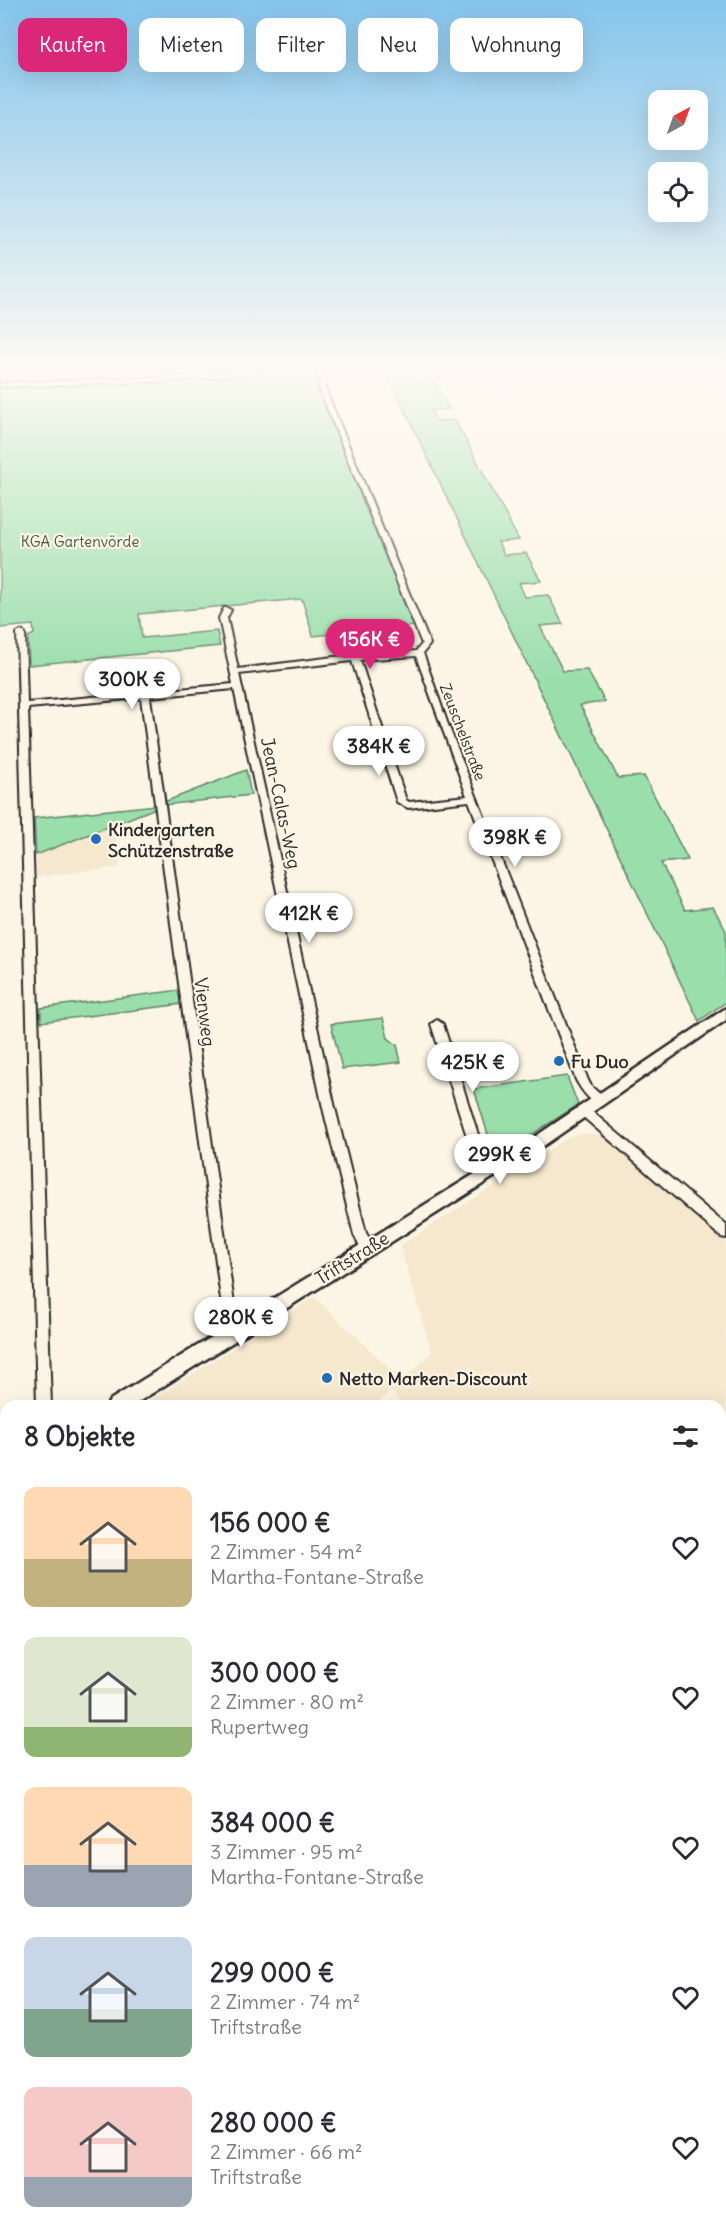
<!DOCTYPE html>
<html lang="de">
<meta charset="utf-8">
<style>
body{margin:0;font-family:Delius,sans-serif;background:#f2f2f3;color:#2b2b33;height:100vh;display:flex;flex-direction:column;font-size:22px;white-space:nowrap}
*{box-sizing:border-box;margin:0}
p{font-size:20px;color:#7c7c81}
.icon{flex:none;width:33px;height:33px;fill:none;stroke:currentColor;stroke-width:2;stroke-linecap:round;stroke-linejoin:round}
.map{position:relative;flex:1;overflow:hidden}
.sheet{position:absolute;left:0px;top:1400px;width:726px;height:836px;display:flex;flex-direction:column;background:#fff;border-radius:18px 18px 0 0;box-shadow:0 6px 24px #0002}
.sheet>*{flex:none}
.guide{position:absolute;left:18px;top:18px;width:690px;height:54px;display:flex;gap:12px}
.needle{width:39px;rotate:41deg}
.tools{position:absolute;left:648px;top:90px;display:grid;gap:12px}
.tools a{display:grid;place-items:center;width:60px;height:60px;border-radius:12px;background:#fff;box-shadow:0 6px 24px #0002;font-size:30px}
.price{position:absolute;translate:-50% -51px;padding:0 14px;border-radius:21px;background:#fff;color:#222;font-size:20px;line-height:39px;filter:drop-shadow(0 2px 3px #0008)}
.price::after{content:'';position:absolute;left:50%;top:36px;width:18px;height:14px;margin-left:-9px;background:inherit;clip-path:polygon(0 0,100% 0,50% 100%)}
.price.active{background:#db2777;color:#fff}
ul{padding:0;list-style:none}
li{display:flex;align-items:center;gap:18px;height:150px;padding:0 24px}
li span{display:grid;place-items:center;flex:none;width:168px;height:120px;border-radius:12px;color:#555}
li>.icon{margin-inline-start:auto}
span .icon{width:72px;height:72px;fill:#fffc;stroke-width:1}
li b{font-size:26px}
h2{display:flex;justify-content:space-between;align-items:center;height:72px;padding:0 24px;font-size:26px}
.pill{padding:0 21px;border-radius:12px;background:#fff;box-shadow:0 6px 24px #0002;font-size:21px;line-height:54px}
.pill.active{background:#db2777;color:#fff}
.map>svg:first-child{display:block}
.built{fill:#f5e8ce}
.green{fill:#99deab;stroke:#62846b;stroke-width:1.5}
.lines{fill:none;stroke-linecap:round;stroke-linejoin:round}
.minor-casing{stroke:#2b2b2b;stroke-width:4}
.major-casing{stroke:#2b2b2b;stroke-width:5}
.minor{fill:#fcf5e5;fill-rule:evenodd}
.major{fill:#fcf5e5;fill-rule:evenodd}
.poi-dot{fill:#1f6fb2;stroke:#fcf5e5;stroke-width:2}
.labels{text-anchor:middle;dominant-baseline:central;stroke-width:4.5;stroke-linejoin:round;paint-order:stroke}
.far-park-label{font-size:15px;fill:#46584b;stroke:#fcf5e5}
.far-street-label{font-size:15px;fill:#2b2b2b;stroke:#fcf5e5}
.street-label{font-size:18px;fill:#2b2b2b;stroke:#fcf5e5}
.poi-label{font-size:18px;font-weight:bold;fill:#2b2b2b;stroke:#fcf5e5;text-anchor:start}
</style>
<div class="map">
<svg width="726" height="2234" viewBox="0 0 726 2234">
<rect width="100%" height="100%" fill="#fcf5e5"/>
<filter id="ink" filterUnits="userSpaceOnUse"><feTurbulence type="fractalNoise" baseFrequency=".0167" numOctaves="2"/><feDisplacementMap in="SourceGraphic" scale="12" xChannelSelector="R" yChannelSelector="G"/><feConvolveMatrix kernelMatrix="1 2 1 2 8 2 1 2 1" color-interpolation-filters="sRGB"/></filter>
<g filter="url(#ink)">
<!-- built -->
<path class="built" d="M115,824L120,867L36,877V855Z
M585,1133L602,1135L726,1240V1460L720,1471V1406H402L391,1391L375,1405L142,1406L314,1297L402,1380L432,1353L400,1246L567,1138Z
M6,1490V1736L0,1741V1494Z
M6,2030V2229H27L22,2234H0V2035Z"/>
<!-- green -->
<path class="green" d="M0,371H312L415,626L313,636L302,599L139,614L142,638L217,631L220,646L29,665L28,637L34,634L33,625L0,628Z
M386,371H410L416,382L434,380L449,409L431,411L436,421L455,420L519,540L498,542L504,555L526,553L541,581L519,583L525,597L548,595L563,624L540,626L563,671L587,670L605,702L580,705L618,778L644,776L688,860L661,863L685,910L713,907L726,931V1002L699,1021Z
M246,770L251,795L164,805V802Z
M156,805V808L36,855L34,818Z
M180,990L182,1004L41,1022V1008Z
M383,1018L388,1038L397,1045L401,1062L342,1069L331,1024Z
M567,1076L578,1105L498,1156L494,1154L474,1089Z
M0,1760L6,1773V1940L0,1945Z
M0,1953L6,1968V2030L0,2035Z"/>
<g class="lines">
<defs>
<path id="minor" d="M245,371H267L264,373L175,381L0,387V383L175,377Z
M315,371H321L326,382L325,388L430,644L423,653L447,722L588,1080L591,1086L607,1101L601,1106C589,1101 582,1091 576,1080L469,801L408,808L397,802L352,661L239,674L335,1108L366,1233L375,1247L373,1251C362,1254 358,1243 354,1235L323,1108L234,689L150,697L238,1333L236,1337L231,1339L226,1337L141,698L28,708L51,1406H37L17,633L21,631L25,633L27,703L233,684L219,618L224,608H227L231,610L227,618L238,669L334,657L416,651L422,644L319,388L320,382ZM416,656L467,796L409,802L406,800L360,660Z
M437,1020L443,1024L482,1147L500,1165L502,1168L500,1171H492L471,1149L431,1024Z
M585,1107L589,1109L726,1225V1238L721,1237L581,1115L579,1112L581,1109Z
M293,2229H314L312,2234H291Z"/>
<path id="major" d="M726,1008V1020L546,1144L132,1406H107L110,1400L536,1136Z
M6,1466V1485L0,1488V1469Z
M726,1489V1514L720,1516V1491Z
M67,2229H95L93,2234H65Z"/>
</defs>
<!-- minor casing -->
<use href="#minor" class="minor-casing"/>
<!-- major casing -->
<use href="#major" class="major-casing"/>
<!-- minor -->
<use href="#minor" class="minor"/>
<!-- major -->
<use href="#major" class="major"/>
</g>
</g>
<!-- sky -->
<linearGradient id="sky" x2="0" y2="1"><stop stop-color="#85c5ec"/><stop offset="0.54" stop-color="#fefaf3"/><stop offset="1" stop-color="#fefaf3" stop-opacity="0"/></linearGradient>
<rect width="726" height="684" fill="url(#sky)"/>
<!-- markers -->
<g class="poi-dot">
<circle cx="96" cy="839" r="6"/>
<circle cx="559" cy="1061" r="6"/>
<circle cx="327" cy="1378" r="6"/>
</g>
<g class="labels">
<!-- far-park labels -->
<g class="far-park-label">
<text x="80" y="541">KGA Gartenvörde</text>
</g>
<!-- far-street labels -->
<g class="far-street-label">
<text transform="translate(463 732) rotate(69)">Zeuschelstraße</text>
</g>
<!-- street labels -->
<g class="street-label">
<text transform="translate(281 803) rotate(78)">Jean-Calas-Weg</text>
<text transform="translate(205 1012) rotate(83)">Vienweg</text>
<text transform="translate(352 1258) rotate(-32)">Triftstraße</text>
</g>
<!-- poi labels -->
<g class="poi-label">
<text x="108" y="829">Kindergarten<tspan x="108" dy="21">Schützenstraße</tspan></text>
<text x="571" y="1061">Fu Duo</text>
<text x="339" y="1378">Netto Marken-Discount</text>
</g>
</g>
</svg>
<div class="tools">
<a><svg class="needle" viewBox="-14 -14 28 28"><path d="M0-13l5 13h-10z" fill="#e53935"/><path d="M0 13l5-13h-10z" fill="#7c7c81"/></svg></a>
<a><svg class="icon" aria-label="locate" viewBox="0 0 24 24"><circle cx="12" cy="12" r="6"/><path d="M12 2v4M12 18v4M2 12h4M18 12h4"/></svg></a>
</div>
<b class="price active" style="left:370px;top:670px">156K €</b>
<b class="price" style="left:132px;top:710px">300K €</b>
<b class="price" style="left:379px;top:777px">384K €</b>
<b class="price" style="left:515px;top:868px">398K €</b>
<b class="price" style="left:309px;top:944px">412K €</b>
<b class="price" style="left:473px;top:1093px">425K €</b>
<b class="price" style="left:500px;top:1185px">299K €</b>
<b class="price" style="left:241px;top:1348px">280K €</b>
<div class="guide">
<a class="pill active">Kaufen</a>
<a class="pill">Mieten</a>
<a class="pill">Filter</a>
<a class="pill">Neu</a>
<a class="pill">Wohnung</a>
</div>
<section class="sheet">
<h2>8 Objekte<svg class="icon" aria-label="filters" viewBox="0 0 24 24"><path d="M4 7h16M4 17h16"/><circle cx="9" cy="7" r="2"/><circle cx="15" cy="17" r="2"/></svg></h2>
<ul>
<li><span style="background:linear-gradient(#ffd9b3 60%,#c2b280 0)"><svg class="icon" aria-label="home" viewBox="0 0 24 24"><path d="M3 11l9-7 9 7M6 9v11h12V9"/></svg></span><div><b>156 000 €</b><p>2 Zimmer · 54 m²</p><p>Martha-Fontane-Straße</p></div><svg class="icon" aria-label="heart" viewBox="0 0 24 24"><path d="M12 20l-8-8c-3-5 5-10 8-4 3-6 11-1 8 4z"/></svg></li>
<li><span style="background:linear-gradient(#dfe7d0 75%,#8fb573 0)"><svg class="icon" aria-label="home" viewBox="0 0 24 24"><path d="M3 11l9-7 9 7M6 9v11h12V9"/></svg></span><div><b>300 000 €</b><p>2 Zimmer · 80 m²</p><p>Rupertweg</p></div><svg class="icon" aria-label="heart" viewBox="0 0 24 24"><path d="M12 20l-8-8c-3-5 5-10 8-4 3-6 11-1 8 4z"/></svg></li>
<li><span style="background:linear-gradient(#ffd9b3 65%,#9aa5b1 0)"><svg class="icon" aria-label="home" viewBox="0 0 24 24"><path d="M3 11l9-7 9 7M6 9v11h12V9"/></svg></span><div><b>384 000 €</b><p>3 Zimmer · 95 m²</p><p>Martha-Fontane-Straße</p></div><svg class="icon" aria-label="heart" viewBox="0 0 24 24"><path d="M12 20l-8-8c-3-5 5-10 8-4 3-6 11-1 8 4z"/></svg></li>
<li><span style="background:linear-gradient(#c9d6e8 60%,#7fa58c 0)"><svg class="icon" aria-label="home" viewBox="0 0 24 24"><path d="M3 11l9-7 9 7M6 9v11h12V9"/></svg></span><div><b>299 000 €</b><p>2 Zimmer · 74 m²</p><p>Triftstraße</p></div><svg class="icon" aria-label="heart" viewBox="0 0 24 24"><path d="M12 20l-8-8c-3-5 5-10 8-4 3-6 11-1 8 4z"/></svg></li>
<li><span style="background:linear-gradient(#f6c9c9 75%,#9aa5b1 0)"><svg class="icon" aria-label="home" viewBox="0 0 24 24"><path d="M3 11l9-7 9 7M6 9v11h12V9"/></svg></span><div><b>280 000 €</b><p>2 Zimmer · 66 m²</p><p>Triftstraße</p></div><svg class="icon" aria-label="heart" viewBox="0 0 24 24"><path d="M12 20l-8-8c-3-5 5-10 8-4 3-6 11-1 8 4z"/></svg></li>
</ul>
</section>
</div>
